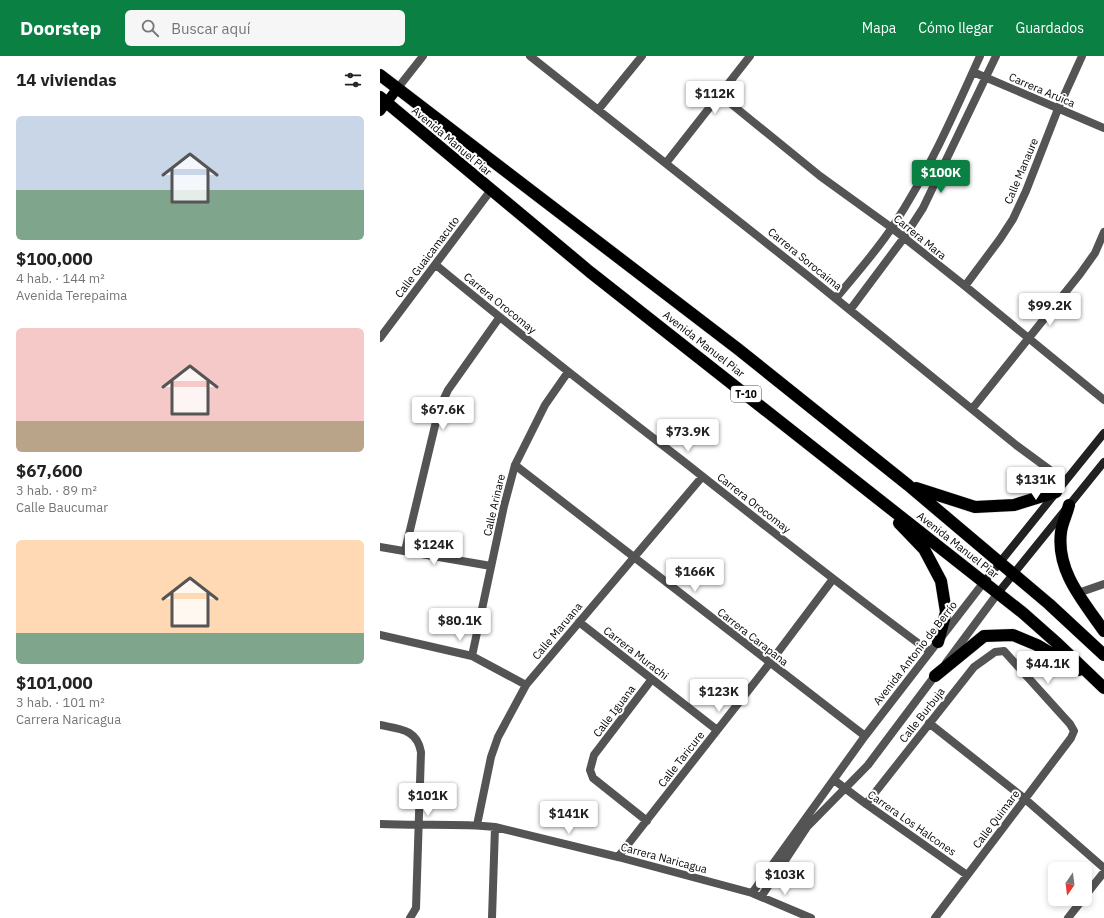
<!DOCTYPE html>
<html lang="es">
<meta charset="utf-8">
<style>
body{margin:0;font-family:"IBM Plex Sans",sans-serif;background:#f6f6f6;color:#222;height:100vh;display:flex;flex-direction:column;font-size:15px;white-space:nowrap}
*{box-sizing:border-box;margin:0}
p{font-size:13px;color:#767676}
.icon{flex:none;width:22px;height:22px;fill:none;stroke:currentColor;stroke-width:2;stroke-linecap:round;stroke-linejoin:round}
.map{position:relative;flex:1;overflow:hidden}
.drawer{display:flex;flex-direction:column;background:#fff;width:380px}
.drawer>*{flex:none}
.needle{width:26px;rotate:194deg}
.fabs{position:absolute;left:668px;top:806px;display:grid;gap:8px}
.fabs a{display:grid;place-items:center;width:44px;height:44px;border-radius:6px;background:#fff;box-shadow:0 2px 6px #0003;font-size:20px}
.price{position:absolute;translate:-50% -34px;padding:0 9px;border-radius:4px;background:#fff;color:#222;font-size:13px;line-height:26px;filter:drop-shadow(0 1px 2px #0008)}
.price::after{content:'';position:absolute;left:50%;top:24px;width:12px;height:9px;margin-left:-6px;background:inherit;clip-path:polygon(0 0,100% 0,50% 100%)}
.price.active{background:#0b8043;color:#fff}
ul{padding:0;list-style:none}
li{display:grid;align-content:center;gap:8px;height:212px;padding:0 16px}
li span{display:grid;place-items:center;height:124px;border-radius:6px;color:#555}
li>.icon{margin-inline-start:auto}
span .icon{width:72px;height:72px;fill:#fffc;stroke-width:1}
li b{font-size:17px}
h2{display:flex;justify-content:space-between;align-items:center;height:48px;padding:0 16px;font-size:17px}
header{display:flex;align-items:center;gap:24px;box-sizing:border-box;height:56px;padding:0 20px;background:#0b8043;color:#fff}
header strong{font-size:19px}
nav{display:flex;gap:22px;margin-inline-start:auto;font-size:14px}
.search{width:280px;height:36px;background:#f6f6f6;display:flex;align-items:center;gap:10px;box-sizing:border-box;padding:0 14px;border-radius:6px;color:#767676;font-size:15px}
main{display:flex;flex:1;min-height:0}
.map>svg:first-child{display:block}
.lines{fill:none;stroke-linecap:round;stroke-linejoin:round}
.primary-casing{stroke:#dbdbdb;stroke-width:11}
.highway-casing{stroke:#dbdbdb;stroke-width:13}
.street{stroke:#545454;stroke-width:8}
.secondary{stroke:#212121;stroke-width:8}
.primary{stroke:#000;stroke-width:10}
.highway{stroke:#000;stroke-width:12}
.labels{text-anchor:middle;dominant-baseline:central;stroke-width:4;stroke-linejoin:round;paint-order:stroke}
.shield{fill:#fff;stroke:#4c4c4c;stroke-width:1}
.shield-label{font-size:10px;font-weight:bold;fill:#000}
.street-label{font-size:11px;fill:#000;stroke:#fff}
</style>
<header>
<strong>Doorstep</strong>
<div class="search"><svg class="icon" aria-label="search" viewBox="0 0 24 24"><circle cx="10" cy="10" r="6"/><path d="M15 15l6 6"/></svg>Buscar aquí</div>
<nav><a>Mapa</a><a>Cómo llegar</a><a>Guardados</a></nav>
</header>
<main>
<section class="drawer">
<h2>14 viviendas<svg class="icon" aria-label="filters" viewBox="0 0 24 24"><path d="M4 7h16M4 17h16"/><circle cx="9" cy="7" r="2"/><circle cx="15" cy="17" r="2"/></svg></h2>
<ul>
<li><span style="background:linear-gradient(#c9d6e8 60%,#7fa58c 0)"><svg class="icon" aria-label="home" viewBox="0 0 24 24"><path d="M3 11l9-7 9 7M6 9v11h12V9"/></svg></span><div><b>$100,000</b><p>4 hab. · 144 m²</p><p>Avenida Terepaima</p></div></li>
<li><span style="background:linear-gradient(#f6c9c9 75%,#b9a48a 0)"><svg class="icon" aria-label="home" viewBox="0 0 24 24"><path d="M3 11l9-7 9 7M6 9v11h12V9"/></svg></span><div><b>$67,600</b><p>3 hab. · 89 m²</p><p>Calle Baucumar</p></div></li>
<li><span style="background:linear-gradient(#ffd9b3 75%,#7fa58c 0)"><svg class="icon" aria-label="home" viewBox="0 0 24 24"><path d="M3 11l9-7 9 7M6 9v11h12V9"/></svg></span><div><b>$101,000</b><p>3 hab. · 101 m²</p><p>Carrera Naricagua</p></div></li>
</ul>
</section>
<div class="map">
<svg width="724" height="862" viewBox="0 0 724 862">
<rect width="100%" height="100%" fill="#fff"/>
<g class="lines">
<defs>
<path id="primary" d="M0,55L17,33"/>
<path id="highway" d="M0,19L358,293L528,429L669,548L724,599
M0,41L210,216L643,557L678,588L724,632
M536,432L595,451L634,449L676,436
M689,449C687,458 682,467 681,476C676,515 703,545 724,575
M519,467L544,493L561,525L566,556L558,586
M555,620L604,580L633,579L657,589L699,614"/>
</defs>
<!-- primary casing -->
<use href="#primary" class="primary-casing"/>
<!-- highway casing -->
<use href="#highway" class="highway-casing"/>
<!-- street -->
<path class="street" d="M150,0L428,220L636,389L685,425
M593,16L724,72
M17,33L43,0
M339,38L440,120L512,172L585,230L724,344
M218,54L262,0
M286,107L370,0
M56,209C137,276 220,341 303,405C385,470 466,534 550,596
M585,230L620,183L633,163L646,135L678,53L702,0
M456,242C475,219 496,196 513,170C548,117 574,58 600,0
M470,254L523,183L543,152L616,0
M0,282L111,134
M592,353L700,218L715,197L724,176
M135,409L485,680
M0,491L111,510
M25,495L59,353L68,334L119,262
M698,537L724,528
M199,566L337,674
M0,579L92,600L146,629
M92,600L124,450L135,409L165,349L188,316
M566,607L618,537
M549,667L645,743L724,812
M0,669C20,673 37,673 41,696L36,852L30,862
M454,724L486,748L587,819
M486,748L594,611L615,596L624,595L690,668L694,675L691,682L555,862
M267,765L213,722L210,714L214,699L272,623
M0,768C38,770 77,767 115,771L238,801L372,837L431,862
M97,769L111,701L118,681L146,629L322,421
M238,801L389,608L453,523
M372,837L485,680L604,526
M705,840L724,816
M381,841L427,771L488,709L557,617
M112,862L115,771
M688,862L703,843"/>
<!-- secondary -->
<path class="secondary" d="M604,526L724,377
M618,537L724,406"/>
<!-- primary -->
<use href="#primary" class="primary"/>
<!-- highway -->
<use href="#highway" class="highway"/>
</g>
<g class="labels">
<!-- shield labels -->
<rect class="shield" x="351" y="330" width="30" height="16" rx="3"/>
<g class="shield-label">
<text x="366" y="338">T-10</text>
</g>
<!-- street labels -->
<g class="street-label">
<text transform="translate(662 34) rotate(23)">Carrera Aruica</text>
<text transform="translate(72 85) rotate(40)">Avenida Manuel Piar</text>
<text transform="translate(641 115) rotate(-67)">Calle Manaure</text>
<text transform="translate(540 181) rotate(39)">Carrera Mara</text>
<text transform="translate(47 201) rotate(-53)">Calle Guaicamacuto</text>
<text transform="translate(425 203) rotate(39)">Carrera Sorocaima</text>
<text transform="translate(120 247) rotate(39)">Carrera Orocomay</text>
<text transform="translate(324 288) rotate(38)">Avenida Manuel Piar</text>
<text transform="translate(374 447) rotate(38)">Carrera Orocomay</text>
<text transform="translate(114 449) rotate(-77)">Calle Arinare</text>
<text transform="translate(578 489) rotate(38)">Avenida Manuel Piar</text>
<text transform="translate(177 575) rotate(-50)">Calle Maruana</text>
<text transform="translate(373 581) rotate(38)">Carrera Carapana</text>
<text transform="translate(256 597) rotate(38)">Carrera Murachi</text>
<text transform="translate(535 597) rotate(-52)">Avenida Antonio de Berrío</text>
<text transform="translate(234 655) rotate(-53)">Calle Iguana</text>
<text transform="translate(542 659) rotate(-52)">Calle Burbuja</text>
<text transform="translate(301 703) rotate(-52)">Calle Taricure</text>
<text transform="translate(616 763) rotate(-53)">Calle Quimare</text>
<text transform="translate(532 767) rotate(35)">Carrera Los Halcones</text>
<text transform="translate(284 802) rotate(15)">Carrera Naricagua</text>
</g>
</g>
</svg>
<div class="fabs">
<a><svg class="needle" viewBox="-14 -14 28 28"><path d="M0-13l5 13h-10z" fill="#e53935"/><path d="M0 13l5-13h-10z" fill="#767676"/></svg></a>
</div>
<b class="price" style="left:335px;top:59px">$112K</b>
<b class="price active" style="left:561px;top:138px">$100K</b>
<b class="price" style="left:670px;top:271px">$99.2K</b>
<b class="price" style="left:63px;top:375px">$67.6K</b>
<b class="price" style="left:308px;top:397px">$73.9K</b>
<b class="price" style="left:656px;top:445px">$131K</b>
<b class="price" style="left:54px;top:510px">$124K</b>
<b class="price" style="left:315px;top:537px">$166K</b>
<b class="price" style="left:80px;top:586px">$80.1K</b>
<b class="price" style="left:668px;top:629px">$44.1K</b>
<b class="price" style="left:339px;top:657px">$123K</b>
<b class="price" style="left:48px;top:761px">$101K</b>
<b class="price" style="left:189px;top:779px">$141K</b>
<b class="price" style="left:405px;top:840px">$103K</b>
</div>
</main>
